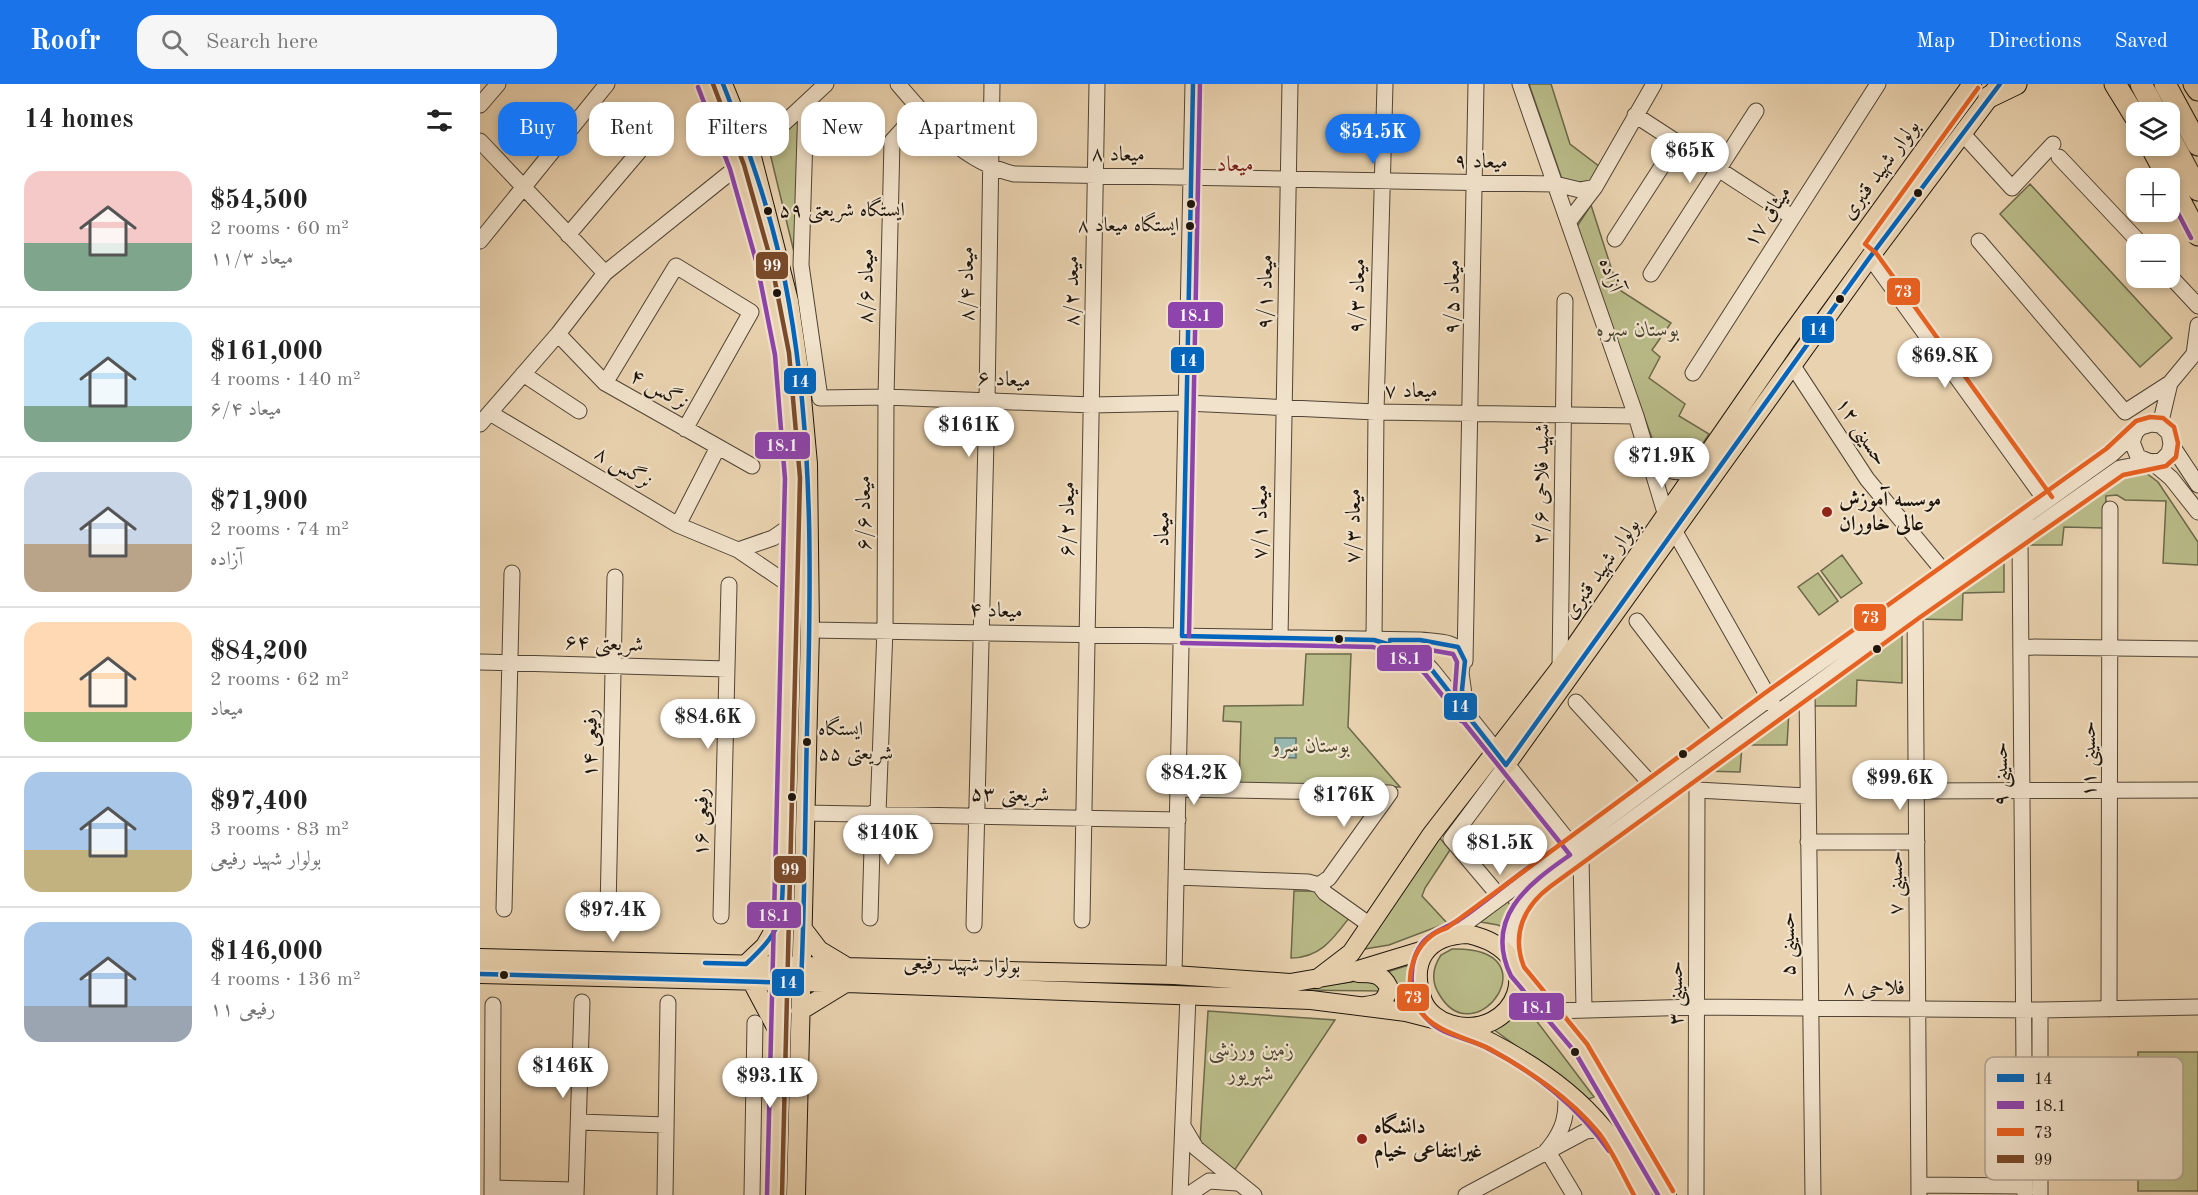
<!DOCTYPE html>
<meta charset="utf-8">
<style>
body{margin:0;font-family:"Old Standard TT",Amiri,serif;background:#f6f6f6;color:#222;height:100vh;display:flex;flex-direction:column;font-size:22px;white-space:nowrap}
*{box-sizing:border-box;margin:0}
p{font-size:20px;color:#767676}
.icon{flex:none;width:33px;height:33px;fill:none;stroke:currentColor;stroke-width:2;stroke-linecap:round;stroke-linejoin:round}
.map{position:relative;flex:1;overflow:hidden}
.details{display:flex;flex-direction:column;background:#fff;width:480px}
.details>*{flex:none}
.guide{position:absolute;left:18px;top:18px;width:570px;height:54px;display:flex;gap:12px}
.tools{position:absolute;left:1646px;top:18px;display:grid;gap:12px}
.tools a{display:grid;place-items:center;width:54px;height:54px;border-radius:12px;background:#fff;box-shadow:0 3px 9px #0003;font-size:30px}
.price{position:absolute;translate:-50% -51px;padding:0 14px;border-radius:21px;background:#fff;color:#222;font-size:20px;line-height:39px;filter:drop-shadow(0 2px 3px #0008)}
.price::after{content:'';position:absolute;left:50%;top:36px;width:18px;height:14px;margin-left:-9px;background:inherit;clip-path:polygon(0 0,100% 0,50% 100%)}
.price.on{background:#1a73e8;color:#fff}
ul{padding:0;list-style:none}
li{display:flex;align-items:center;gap:18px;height:150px;padding:0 24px}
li+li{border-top:2px solid #e0e0e0}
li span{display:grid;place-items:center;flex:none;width:168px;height:120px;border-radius:18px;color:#555}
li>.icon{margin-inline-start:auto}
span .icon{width:72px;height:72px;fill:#fffc;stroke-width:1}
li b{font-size:26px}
h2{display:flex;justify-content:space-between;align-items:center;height:72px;padding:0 24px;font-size:26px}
.tag{padding:0 21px;border-radius:18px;background:#fff;box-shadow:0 3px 9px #0003;font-size:21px;line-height:54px}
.tag.on{background:#1a73e8;color:#fff}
header{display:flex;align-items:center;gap:36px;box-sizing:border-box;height:84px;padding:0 30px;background:#1a73e8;color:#fff}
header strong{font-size:28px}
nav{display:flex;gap:33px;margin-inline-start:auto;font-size:21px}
.search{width:420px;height:54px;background:#f6f6f6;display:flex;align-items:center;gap:15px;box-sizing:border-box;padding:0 21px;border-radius:18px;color:#767676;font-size:22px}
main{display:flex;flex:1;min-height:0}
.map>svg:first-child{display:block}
.green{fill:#b9bb88;stroke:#6b684a;stroke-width:1.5}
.water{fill:#97b7af;stroke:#66766e;stroke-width:1.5}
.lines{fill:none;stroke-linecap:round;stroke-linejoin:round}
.minor-casing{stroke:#504435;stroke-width:17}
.major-casing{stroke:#1d150c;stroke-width:20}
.highway-casing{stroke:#1d150c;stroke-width:23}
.minor{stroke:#f1e2cb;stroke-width:15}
.major{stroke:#e9d2af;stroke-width:18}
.highway{stroke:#e9d2af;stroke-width:21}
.bus-1-casing{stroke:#f1e2cb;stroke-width:9}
.bus-2-casing{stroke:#f1e2cb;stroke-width:9}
.bus-3-casing{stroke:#f1e2cb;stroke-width:9}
.bus-4-casing{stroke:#f1e2cb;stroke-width:9}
.bus-1{stroke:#0065bd;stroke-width:4.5}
.bus-2{stroke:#8e44ad;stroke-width:4.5}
.bus-3{stroke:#e76121;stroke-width:4.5}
.bus-4{stroke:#7a4b2a;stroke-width:4.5}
.bus-dot{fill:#1d150c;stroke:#f1e2cb;stroke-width:2}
.poi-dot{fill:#8f2418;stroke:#f1e2cb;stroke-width:2}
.labels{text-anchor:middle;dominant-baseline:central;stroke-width:4.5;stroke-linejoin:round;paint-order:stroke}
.bus-label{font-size:20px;fill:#1d150c;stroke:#f1e2cb;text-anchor:start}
.street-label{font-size:21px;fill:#1d150c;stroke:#f1e2cb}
.park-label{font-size:21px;font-style:italic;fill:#4c4731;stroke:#f1e2cb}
.poi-label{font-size:21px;font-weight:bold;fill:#1d150c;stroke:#f1e2cb;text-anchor:start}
.neighbourhood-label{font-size:22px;fill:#7a1f14;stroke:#f1e2cb}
.key{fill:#f1e2cb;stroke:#b1a492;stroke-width:1.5}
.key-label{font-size:16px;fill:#1d150c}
.line-badge{stroke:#f1e2cb;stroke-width:2}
.badge-label{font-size:16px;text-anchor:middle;font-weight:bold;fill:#fff}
</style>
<header>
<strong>Roofr</strong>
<div class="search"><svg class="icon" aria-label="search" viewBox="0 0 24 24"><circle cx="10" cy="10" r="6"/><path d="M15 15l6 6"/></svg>Search here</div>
<nav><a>Map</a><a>Directions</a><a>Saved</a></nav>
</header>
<main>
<section class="details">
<h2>14 homes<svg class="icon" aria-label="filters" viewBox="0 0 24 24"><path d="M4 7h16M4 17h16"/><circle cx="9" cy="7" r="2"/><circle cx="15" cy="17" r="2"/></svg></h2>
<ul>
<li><span style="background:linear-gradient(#f6c9c9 60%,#7fa58c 0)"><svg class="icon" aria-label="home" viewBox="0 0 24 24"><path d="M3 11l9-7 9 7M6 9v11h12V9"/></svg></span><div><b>$54,500</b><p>2 rooms · 60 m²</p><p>میعاد ۱۱/۳</p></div></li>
<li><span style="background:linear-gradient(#bfe0f5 70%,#7fa58c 0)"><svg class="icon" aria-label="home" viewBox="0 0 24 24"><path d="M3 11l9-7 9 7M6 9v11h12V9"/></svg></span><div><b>$161,000</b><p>4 rooms · 140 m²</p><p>میعاد ۶/۴</p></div></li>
<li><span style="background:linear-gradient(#c9d6e8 60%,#b9a48a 0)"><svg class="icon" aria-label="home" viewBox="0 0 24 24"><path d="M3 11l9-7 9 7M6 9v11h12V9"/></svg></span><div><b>$71,900</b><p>2 rooms · 74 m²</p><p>آزاده</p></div></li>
<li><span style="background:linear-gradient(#ffd9b3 75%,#8fb573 0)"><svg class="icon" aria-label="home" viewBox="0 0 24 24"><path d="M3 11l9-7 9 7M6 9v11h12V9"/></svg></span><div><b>$84,200</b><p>2 rooms · 62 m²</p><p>میعاد</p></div></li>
<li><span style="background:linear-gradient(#a9c7e8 65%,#c2b280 0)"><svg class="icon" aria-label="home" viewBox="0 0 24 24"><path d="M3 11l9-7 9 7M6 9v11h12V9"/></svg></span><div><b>$97,400</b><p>3 rooms · 83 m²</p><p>بولوار شهید رفیعی</p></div></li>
<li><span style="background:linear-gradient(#a9c7e8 70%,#9aa5b1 0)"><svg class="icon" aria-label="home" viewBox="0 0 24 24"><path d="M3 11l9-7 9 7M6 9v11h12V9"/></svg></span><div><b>$146,000</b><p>4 rooms · 136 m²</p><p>رفیعی ۱۱</p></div></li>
</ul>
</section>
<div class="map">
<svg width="1718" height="1111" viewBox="0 0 1718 1111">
<rect width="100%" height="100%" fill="#e9d2af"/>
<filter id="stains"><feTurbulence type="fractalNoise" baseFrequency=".00333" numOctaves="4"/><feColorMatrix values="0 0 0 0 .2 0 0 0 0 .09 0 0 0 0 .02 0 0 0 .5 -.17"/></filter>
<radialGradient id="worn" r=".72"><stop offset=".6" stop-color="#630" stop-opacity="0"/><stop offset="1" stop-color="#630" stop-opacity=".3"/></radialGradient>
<!-- green -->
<path class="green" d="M1049,0H1071L1090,60L1120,83L1107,102L1083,98Z
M320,36L314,168L288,61Z
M1550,100L1692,254L1660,283L1520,130Z
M1111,121L1138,205L1191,239L1172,266L1180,273L1169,294L1205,320L1199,332L1229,350L1207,384L1181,379L1096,144Z
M1651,387L1666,389L1678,398L1718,458V481L1683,479L1686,417L1645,416L1637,411L1626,412L1625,444L1584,443L1582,461H1543L1625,397Z
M1362,471L1382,499L1361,514L1341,487Z
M1524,475V508L1483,509L1482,536L1437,535Z
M1338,489L1358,517L1339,531L1318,503Z
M1422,544V599L1377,596L1376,622H1331V611Z
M826,570H871L868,643L920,703H759L761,638L743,637L744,622L823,621Z
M1309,627L1307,661H1262L1260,688L1225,687Z
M958,752L970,766L945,804L942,812L967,839L909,861L879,866Z
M814,807H834L869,834C853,855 840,874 811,874Z
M1027,817L1031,822L1027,846L1018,841L1001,838Z
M972,865C1075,862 996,974 959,910C951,897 953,883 961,871Z
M929,881L927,898L934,917L914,914C918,903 918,895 907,888Z
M892,895L902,907L812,906Z
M1040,915L1114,1013L1109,1015L1013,945C1030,939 1036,933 1040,915Z
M728,927L855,936L754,1087L720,1058Z
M1658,968H1718V1107H1658Z"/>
<!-- water -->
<path class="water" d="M795,654H816V674L795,673Z"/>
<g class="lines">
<defs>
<path id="minor" d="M418,0C452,40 482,77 534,90L1075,100L1100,106L1115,103
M1040,0L1156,332L1186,432
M326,19L321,181L340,314L406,313L612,321L706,319L896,328L1156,332
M0,21L18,0
M1155,31L1312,133
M1482,49L1532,104L1573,60
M0,57L125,189
M1579,73L1661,160
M1089,137L1115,103L1174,0
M88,151L185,37
M1135,155L1197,59
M0,157L127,0
M1499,157L1645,328L1690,299
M1390,173L1566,417
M1171,190L1276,27
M1689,191L1718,222
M78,250L125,299L272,382
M1313,282L1387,395L1465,489
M1213,289L1398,0
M43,290L99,327
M125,299L196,182L271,228L205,345
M10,329L198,441L258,466L311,502
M0,340L78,250L125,189L257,83L346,0
M1680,341L1690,299L1714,270L1718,241
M1655,350L1652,358L1658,373L1673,379L1691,394L1718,428
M1691,360L1718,401
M1169,372C1187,389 1193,390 1217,386
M198,441L238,363
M1195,448L1293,621
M1540,455L1545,1111
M258,466L293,454L312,441
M1435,528L1439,1111
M1157,537L1243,649
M330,546L940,556C956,558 976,556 984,572L981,588L987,633
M800,554L810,0
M894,556L896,328L905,0
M911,561L938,571L952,586L1097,768
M1541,563L1718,565
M985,577L996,0
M0,578L247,585
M1080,584L1085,217
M1327,609L1333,1111
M1096,618L1172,701
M698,705L910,709
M1437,707L1718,706
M325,729L698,736
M1328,758H1437
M1101,772L1104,925
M696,793L828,798L839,801
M839,801L849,794L910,709
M839,801L845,809L890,841
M1020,813L971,755L1026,681
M24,825L32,489
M128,826L135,493
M241,832L249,501
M390,834L393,729H398L405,545L406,313L412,57L440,26
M602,836L617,0
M494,841L507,316L512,0
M970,851L1289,615L1631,371L1661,343L1671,340L1680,341L1689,349L1691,360L1689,369L1682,376L1640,384L1435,528L1047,812L1039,825L1031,872
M694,891L713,0
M1629,925L1630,425
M1560,926V1111
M1071,927L1218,923L1560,926L1718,923
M99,1038L186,1041
M703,1042L716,1064L774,1111
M1069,1064C1084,1045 1088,1030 1085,1006
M1067,1066L1094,1111
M1439,1101L1545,1102
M12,1104L95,1106
M12,1111L13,921
M96,1111L102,918
M185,1111L188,919
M272,1111L275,939
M700,1111L708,912
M708,1111L729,1097L757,1099
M986,1111L1106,1047L1125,1045
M1216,1111L1217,706L1327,712"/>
<path id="major" d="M225,0L257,83L284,178L302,270L313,395L294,1111
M243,0L271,69L309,217L320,292L328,380L330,546L316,1111
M1026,681L1390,173L1518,2
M323,845L339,866L364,881
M988,850C1076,870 1034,960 970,940C959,937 947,928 943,917C928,877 947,851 988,850Z
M0,874L694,891L810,899L868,889L947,865
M266,880L285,862L301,834
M1037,887L1101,964L1187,1111
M878,889C893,889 902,889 909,904C905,919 900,920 885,922
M0,890L366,899L831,916L926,928L961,937
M837,895L871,869L951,751L1080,584L1306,257L1492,0
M272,898L298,947
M320,927L364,900
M981,944C1032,967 1087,1000 1123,1044C1139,1063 1150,1089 1163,1111"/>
<path id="highway" d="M1635,0L1656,34
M1661,0L1676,28
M1685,0L1718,61
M1714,0L1718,6
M1509,13L1536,0
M1689,52L1718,106
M1671,62L1688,94
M1689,96L1718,151"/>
</defs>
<!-- minor casing -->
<use href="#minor" class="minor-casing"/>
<!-- major casing -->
<use href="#major" class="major-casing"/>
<!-- highway casing -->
<use href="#highway" class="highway-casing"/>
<!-- minor -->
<use href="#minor" class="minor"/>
<!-- major -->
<use href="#major" class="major"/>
<!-- highway -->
<use href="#highway" class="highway"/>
<defs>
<path id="bus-1" d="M702,552L894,556L928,566L938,571L952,586L1026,681L1390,173L1520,0
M702,552L713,0
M910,556H940L978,563L985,577L982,606L988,634
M225,879L266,880C300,848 302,839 303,793
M0,890L321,899C325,815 325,731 327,647C331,504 334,360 309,219C296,143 271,71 243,0"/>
<path id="bus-2" d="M218,3L250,85L277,180L295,271L305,395L287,1111
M1689,112L1711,154
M709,552L720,0
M702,559L893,563L933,577L946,591L1090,771C1048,800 1003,834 1031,892L1095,968L1178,1111
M910,564H939L973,570L977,578L975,606L981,637
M1052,781C1027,799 1004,819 979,836C968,843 953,847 944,857C926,878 928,916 948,936C964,953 990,954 1009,965C1056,989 1099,1024 1129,1067"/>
<path id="bus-3" d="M1498,4L1385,160L1396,169L1572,413
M1154,1111C1142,1090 1133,1067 1118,1048C1089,1013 1049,987 1010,965C986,953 956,949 939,926C919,898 934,853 967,844L1285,609L1626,365L1656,337L1670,333L1683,334L1694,343L1698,359L1696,373L1686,382L1643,391L1439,534L1071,802C1044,822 1031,850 1044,883L1107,960L1193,1107"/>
<path id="bus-4" d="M233,0L264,81L291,177L309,269L320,394L302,1111"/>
</defs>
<!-- bus-1 casing -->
<use href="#bus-1" class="bus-1-casing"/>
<!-- bus-2 casing -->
<use href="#bus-2" class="bus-2-casing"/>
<!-- bus-3 casing -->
<use href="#bus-3" class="bus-3-casing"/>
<!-- bus-4 casing -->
<use href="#bus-4" class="bus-4-casing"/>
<!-- bus-1 -->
<use href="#bus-1" class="bus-1"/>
<!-- bus-2 -->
<use href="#bus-2" class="bus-2"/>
<!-- bus-3 -->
<use href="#bus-3" class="bus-3"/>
<!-- bus-4 -->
<use href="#bus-4" class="bus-4"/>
</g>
<!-- markers -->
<g class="bus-dot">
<circle cx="1438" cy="109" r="5"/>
<circle cx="711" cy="120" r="5"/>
<circle cx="288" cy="127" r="5"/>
<circle cx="710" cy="142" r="5"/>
<circle cx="297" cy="209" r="5"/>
<circle cx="1360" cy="215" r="5"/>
<circle cx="859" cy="555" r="5"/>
<circle cx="1397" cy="565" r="5"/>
<circle cx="327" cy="658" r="5"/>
<circle cx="1203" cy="670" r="5"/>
<circle cx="312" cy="713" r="5"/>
<circle cx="24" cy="891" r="5"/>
<circle cx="1095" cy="968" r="5"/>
</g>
<g class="poi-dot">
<circle cx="1347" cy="428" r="6"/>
<circle cx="882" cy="1055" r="6"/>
</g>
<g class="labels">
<!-- bus labels -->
<g class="bus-label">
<text x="299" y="127">ایستگاه شریعتی ۵۹</text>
<text x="699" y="142" text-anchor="end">ایستگاه میعاد ۸</text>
<text x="338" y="646">ایستگاه<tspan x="338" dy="24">شریعتی ۵۵</tspan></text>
</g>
<!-- street labels -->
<g class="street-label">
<text transform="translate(638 71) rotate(1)">میعاد ۸</text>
<text transform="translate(1001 78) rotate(1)">میعاد ۹</text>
<text transform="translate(1401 86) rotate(-54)">بولوار شهید قنبری</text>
<text transform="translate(1288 133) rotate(-57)">میثاق ۱۷</text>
<text transform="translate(1130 191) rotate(71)">آزاده</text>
<text transform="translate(487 200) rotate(-90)">میعاد ۸/۴</text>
<text transform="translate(387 202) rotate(-89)">میعاد ۸/۶</text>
<text transform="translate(592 207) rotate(-90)">میعد ۸/۲</text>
<text transform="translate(786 208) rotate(-89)">میعاد ۹/۱</text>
<text transform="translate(878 212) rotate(-88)">میعاد ۹/۳</text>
<text transform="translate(973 213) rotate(-89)">میعاد ۹/۵</text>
<text transform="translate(524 296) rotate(3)">میعاد ۶</text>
<text transform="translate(179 306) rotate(29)">نرگس ۴</text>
<text x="931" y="307">میعاد ۷</text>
<text transform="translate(1381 348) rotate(57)">حسینی ۱۲</text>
<text transform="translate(143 384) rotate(31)">نرگس ۸</text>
<text transform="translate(1062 400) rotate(-89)">شهید فلاحی ۲/۶</text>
<text transform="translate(384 429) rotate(-90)">میعاد ۶/۶</text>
<text transform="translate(588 435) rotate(-89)">میعاد ۶/۲</text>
<text transform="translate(781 438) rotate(-89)">میعاد ۷/۱</text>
<text transform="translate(874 442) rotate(-89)">میعاد ۷/۳</text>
<text transform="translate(683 445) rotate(-89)">میعاد</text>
<text transform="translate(1122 485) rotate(-55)">بولوار شهید قنبری</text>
<text transform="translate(516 527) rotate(2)">میعاد ۴</text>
<text transform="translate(124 560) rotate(2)">شریعتی ۶۴</text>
<text transform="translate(111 659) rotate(-89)">رفیعی ۱۴</text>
<text transform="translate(1609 675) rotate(-90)">حسینی ۱۱</text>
<text transform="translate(1521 690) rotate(-90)">حسینی ۹</text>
<text transform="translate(530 711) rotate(1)">شریعتی ۵۳</text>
<text transform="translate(222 738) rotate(-89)">رفیعی ۱۶</text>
<text transform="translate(1416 799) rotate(-90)">حسینی ۷</text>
<text transform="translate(1308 860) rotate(-90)">حسینی ۵</text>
<text transform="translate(482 881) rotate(2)">بولوار شهید رفیعی</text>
<text x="1394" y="904">فلاحی ۸</text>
<text transform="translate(1196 909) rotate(-90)">حسینی ۳</text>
</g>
<!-- park labels -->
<g class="park-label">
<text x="1158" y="246">بوستان سهره</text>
<text x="831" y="662">بوستان سرو</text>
<text x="771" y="966">زمین ورزشی<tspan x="771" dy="24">شهریور</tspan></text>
</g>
<!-- poi labels -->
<g class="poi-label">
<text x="1359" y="416">موسسه آموزش<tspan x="1359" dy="24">عالی خاوران</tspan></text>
<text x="894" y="1043">دانشگاه<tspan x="894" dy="24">غیرانتفاعی خیام</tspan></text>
</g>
<!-- neighbourhood labels -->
<g class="neighbourhood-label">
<text x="755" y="81">میعاد</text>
</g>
</g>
<!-- legend -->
<rect x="1505" y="973" width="198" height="123" rx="9" class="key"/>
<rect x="1517" y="990" width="27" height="8" fill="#0065bd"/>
<rect x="1517" y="1017" width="27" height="8" fill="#8e44ad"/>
<rect x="1517" y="1044" width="27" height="8" fill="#e76121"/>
<rect x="1517" y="1071" width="27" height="8" fill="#7a4b2a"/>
<g class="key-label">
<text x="1554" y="1000">14</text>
<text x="1554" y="1027">18.1</text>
<text x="1554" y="1054">73</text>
<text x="1554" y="1081">99</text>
</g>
<g class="line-badge">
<rect x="275" y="167" width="34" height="29" rx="6" fill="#7a4b2a"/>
<rect x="1406" y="193" width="35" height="29" rx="6" fill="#e76121"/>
<rect x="687" y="217" width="57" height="28" rx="6" fill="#8e44ad"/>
<rect x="1321" y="231" width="34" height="29" rx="6" fill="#0065bd"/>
<rect x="690" y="262" width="35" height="28" rx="6" fill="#0065bd"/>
<rect x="303" y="283" width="34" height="28" rx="6" fill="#0065bd"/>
<rect x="274" y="347" width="57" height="29" rx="6" fill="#8e44ad"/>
<rect x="1373" y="519" width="34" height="29" rx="6" fill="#e76121"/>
<rect x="896" y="560" width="57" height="28" rx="6" fill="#8e44ad"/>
<rect x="963" y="608" width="35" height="29" rx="6" fill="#0065bd"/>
<rect x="293" y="771" width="34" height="29" rx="6" fill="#7a4b2a"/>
<rect x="266" y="817" width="56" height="28" rx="6" fill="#8e44ad"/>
<rect x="291" y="884" width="34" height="29" rx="6" fill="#0065bd"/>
<rect x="916" y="899" width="34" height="29" rx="6" fill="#e76121"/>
<rect x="1028" y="908" width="57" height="29" rx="6" fill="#8e44ad"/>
</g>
<g class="badge-label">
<text x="292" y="187">99</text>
<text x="1423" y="213">73</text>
<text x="715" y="237">18.1</text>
<text x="1338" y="251">14</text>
<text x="708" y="282">14</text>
<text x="320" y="303">14</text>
<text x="302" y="367">18.1</text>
<text x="1390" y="539">73</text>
<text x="925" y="580">18.1</text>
<text x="980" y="628">14</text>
<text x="310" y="791">99</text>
<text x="294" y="837">18.1</text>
<text x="308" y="904">14</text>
<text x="933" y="919">73</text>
<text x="1057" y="929">18.1</text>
</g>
<rect width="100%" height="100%" filter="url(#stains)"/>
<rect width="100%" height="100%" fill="url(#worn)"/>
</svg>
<div class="tools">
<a><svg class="icon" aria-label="layers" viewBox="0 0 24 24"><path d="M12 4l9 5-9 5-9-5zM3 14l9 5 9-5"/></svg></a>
<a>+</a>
<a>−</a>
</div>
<b class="price on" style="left:893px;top:81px">$54.5K</b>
<b class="price" style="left:1210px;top:100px">$65K</b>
<b class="price" style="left:1465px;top:305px">$69.8K</b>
<b class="price" style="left:489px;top:374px">$161K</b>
<b class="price" style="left:1182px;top:405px">$71.9K</b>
<b class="price" style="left:228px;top:666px">$84.6K</b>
<b class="price" style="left:714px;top:722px">$84.2K</b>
<b class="price" style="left:1420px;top:727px">$99.6K</b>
<b class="price" style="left:864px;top:744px">$176K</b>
<b class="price" style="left:408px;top:782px">$140K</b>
<b class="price" style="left:1020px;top:792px">$81.5K</b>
<b class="price" style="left:133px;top:859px">$97.4K</b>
<b class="price" style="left:83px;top:1015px">$146K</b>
<b class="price" style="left:290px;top:1025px">$93.1K</b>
<div class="guide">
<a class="tag on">Buy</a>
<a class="tag">Rent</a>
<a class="tag">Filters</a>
<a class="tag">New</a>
<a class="tag">Apartment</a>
</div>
</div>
</main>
